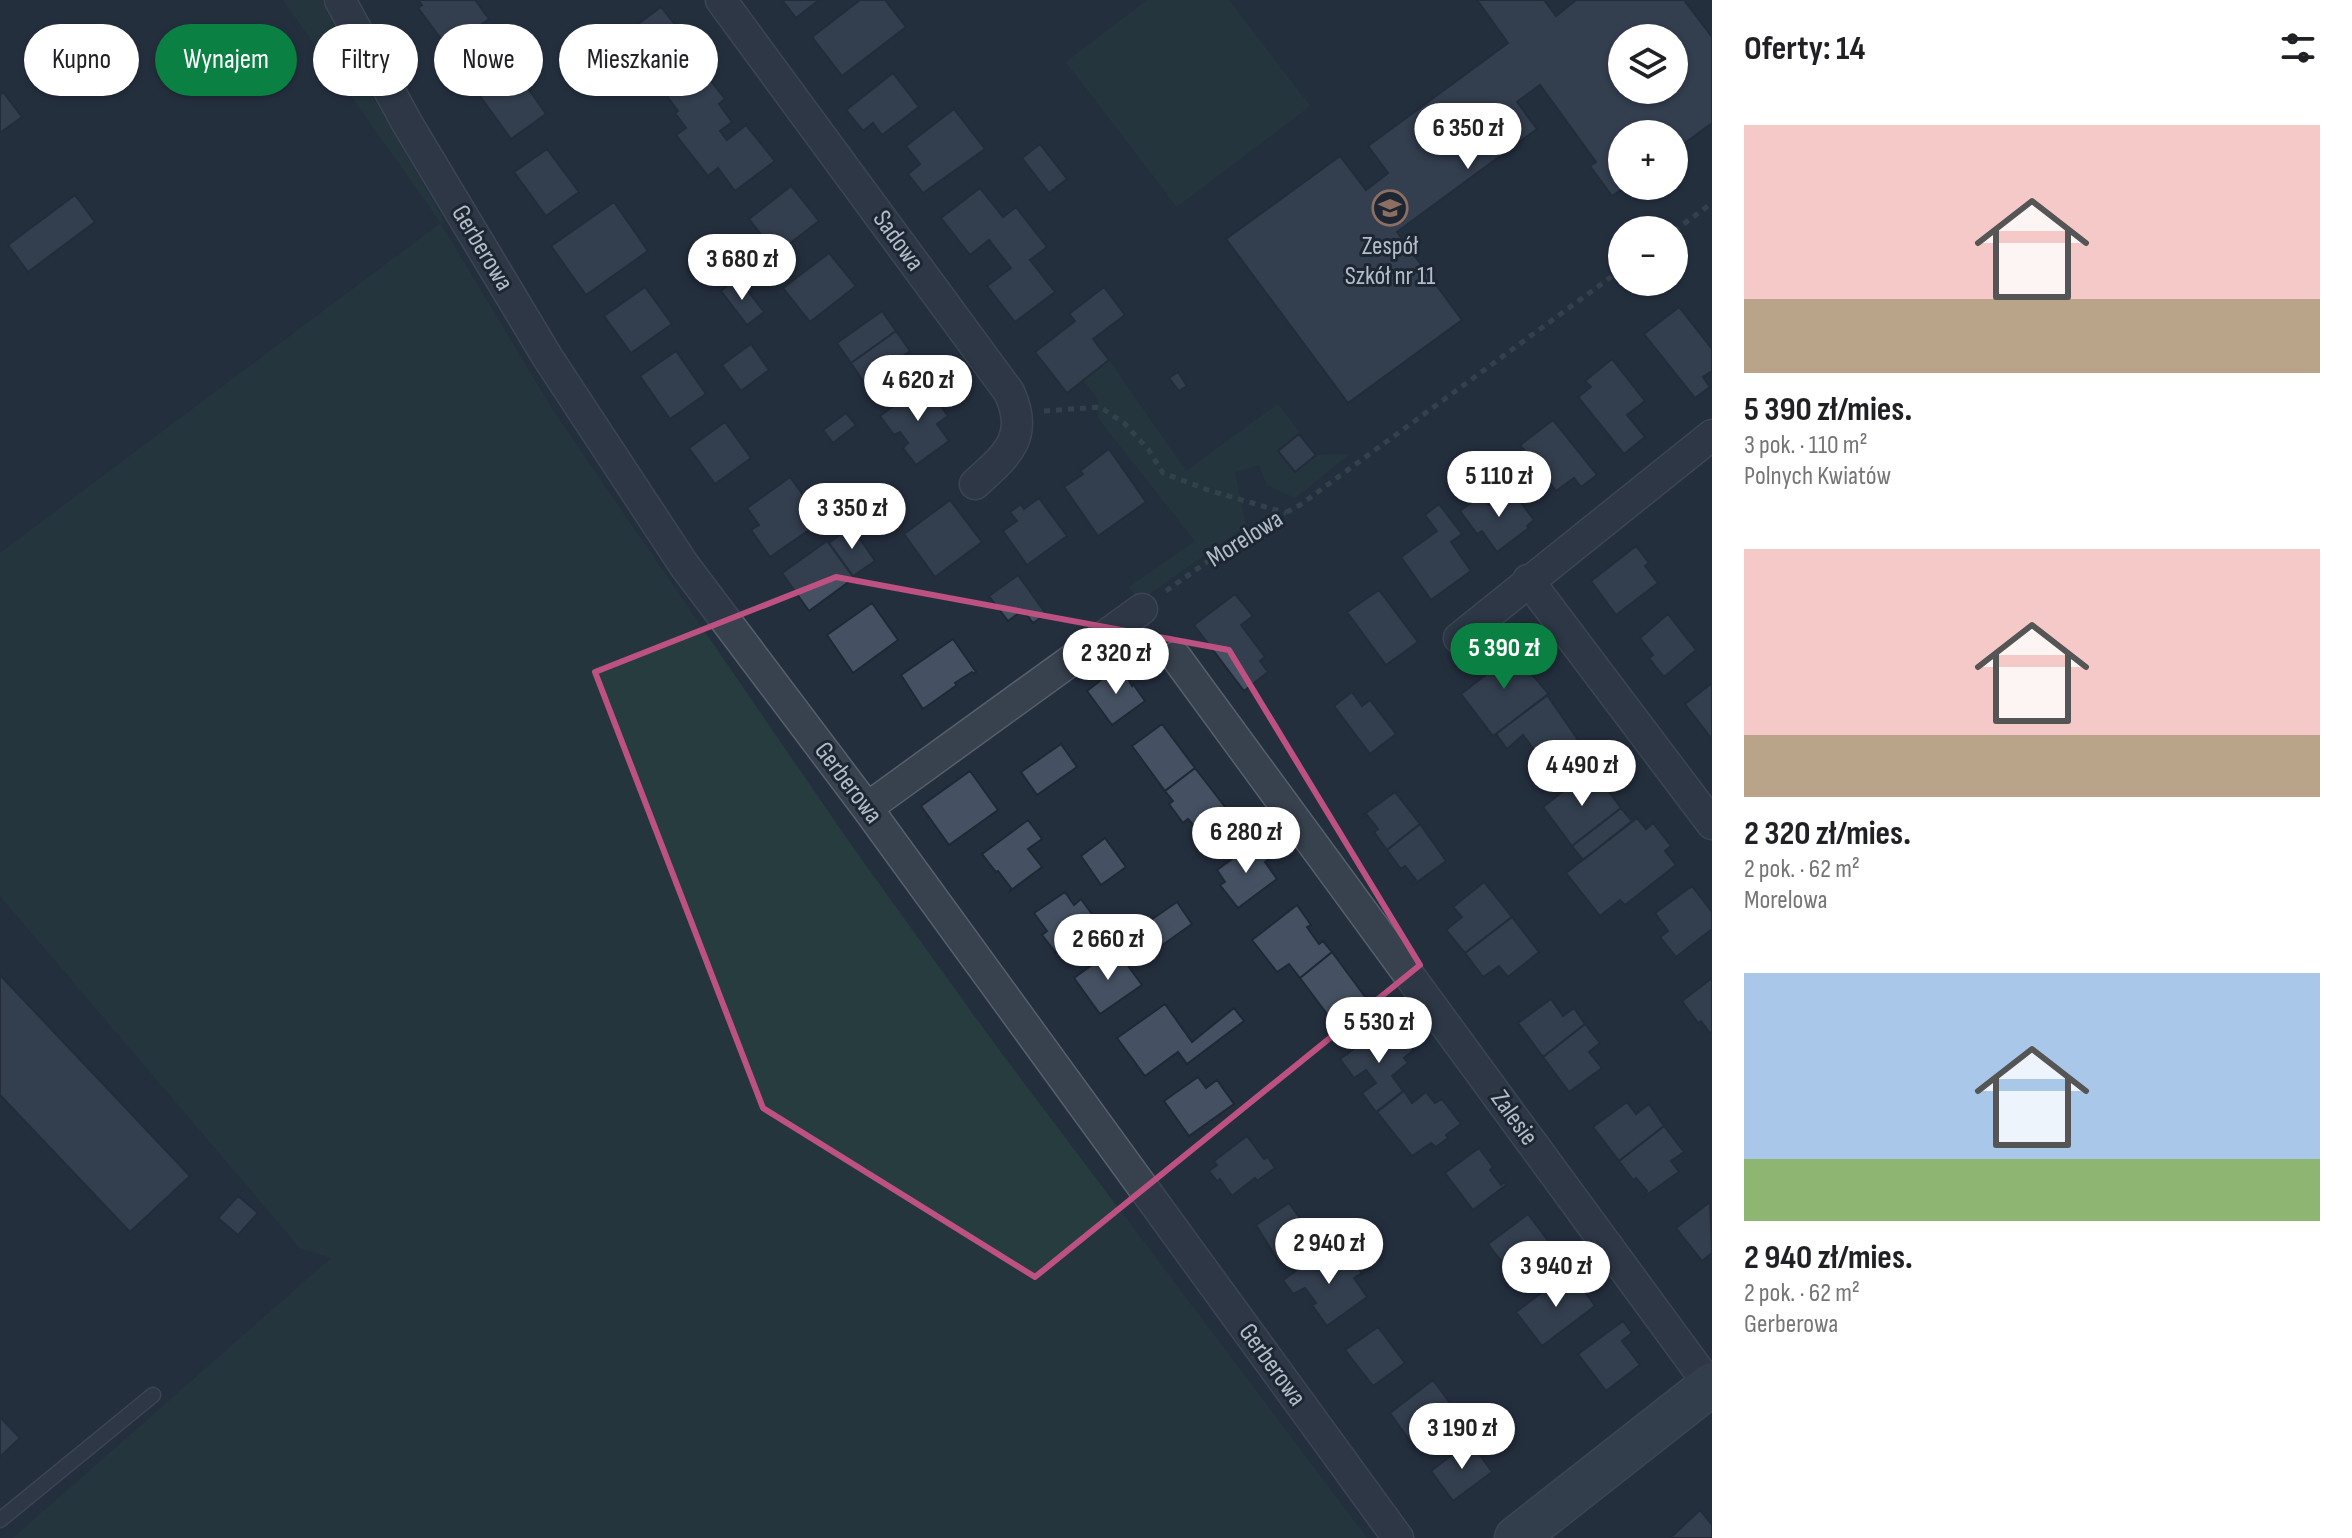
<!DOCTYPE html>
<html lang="pl">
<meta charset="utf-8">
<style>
body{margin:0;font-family:"Sofia Sans Condensed",sans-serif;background:#f2f2f2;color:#202124;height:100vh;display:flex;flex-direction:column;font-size:30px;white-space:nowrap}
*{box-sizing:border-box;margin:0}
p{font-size:26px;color:#757577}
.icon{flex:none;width:44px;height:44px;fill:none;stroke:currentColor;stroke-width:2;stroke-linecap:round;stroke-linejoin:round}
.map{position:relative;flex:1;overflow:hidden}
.side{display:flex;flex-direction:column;background:#fff;width:640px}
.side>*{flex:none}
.top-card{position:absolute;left:24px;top:24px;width:760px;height:72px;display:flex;gap:16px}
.tools{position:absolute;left:1608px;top:24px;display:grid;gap:16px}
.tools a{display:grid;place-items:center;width:80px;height:80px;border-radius:50%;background:#fff;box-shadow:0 2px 6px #0004;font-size:40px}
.price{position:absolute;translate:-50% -68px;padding:0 18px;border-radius:28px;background:#fff;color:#222;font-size:26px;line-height:52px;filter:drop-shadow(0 2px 4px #0008)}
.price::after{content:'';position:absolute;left:50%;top:48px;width:24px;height:18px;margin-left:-12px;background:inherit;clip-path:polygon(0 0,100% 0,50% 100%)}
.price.selected{background:#0b8043;color:#fff}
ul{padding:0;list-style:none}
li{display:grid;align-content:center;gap:16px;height:424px;padding:0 32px}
li span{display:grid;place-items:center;height:248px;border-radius:0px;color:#555}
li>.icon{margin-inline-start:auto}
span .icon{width:144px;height:144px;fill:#fffc;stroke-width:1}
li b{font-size:34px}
h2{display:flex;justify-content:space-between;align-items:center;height:96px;padding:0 32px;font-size:34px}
.tag{padding:0 28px;border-radius:36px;background:#fff;box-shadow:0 2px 6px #0004;font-size:28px;line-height:72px}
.tag.selected{background:#0b8043;color:#fff}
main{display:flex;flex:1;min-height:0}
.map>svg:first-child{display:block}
.green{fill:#263c3f}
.building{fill:#455162;stroke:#1f2835;stroke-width:2;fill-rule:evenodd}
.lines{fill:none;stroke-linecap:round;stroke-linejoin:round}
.lane-casing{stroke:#565f6c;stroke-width:17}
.street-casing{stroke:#565f6c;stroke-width:33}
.secondary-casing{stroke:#565f6c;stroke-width:45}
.path{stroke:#44595c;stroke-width:5;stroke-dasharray:6 6;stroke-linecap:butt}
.lane{stroke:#38414e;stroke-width:14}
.street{stroke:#38414e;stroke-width:30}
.secondary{stroke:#465061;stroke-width:42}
.marked{fill:none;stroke:#bd5182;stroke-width:6;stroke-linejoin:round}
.labels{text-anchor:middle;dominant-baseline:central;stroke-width:6;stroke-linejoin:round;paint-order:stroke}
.street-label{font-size:26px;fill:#b4bcc9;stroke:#1d2633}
.poi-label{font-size:26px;fill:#b4bcc9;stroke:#1d2633}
</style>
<main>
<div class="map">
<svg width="1712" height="1538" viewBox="0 0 1712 1538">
<rect width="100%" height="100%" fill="#242f3e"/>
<!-- green -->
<path class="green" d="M283,0H322L340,40L445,222L441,224L554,412L852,846L991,1039L1367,1538H13L331,1258L300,1248L0,896V553L441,223Z
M1147,0H1229L1310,106L1177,207L1066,62Z
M1109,360L1186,471L1278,404L1316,455L1350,454L1295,498L1267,485L1259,465L1235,472L1246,526L1139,601L1129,587L1195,541L1098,418V400L1083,380Z"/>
<!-- building -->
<path class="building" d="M418,0H475L489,19L448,48L418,8L422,5Z
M782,0H819L796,18Z
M860,0H885L906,27L842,76L812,37Z
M1477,0H1544L1556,16L1576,0H1684L1712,37V123L1674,151V134H1622V186H1627L1612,196L1590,166L1596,162L1540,85L1517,102L1537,129L1397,232L1462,320L1348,403L1226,239L1340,156L1366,190L1388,173L1368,146L1508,43ZM1622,38H1674V90H1622Z
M661,7L681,32L634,69L614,42Z
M696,62L725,99L719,104L732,122L720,131L727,140L746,125L775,161L735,191L718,168L708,176L676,135L686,128L675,113L678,111L662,89Z
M513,67L546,114L511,139L477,92Z
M893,73L919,107L882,135L873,123L863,131L846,110Z
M3,92L22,117L0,133V95Z
M954,109L985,149L923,193L908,174L920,164L906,146Z
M1040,144L1067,179L1049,193L1022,158Z
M547,149L579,192L546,216L514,172Z
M791,186L819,221L776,254L749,219Z
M980,188L1003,217L1016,207L1047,247L1030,260L1055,292L1015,322L987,286L1011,268L989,240L970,255L941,218Z
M75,195L95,222L28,272L8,245Z
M614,202L648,251L586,295L551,246Z
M829,253L856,286L810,322L783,288Z
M738,278L764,312L747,325L721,291Z
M645,287L672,324L631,353L604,316Z
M1104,287L1125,315L1093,339L1109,360L1067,393L1035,352L1075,321L1069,314Z
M1679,307L1712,349V371L1703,377L1710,387L1695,398L1644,334Z
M882,311L896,331L851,363L837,343Z
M896,331L910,351L865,384L851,363Z
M751,344L769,370L741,391L722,365Z
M676,351L706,394L670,419L640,376Z
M1612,359L1645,401L1627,415L1645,437L1624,454L1578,397L1591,387L1585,381Z
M1178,372L1187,386L1179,391L1169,378Z
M924,383L948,416L937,424L949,441L916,465L903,448L908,443L900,432L894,435L880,416Z
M846,413L856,425L833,443L823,430Z
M1553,420L1597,475L1581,487L1574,478L1556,491L1520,445Z
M725,422L751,458L715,484L689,448Z
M1299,434L1316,455L1295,472L1278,451Z
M1109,449L1146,502L1098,536L1064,487L1083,474L1080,471Z
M790,477L822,521L770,557L751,530L759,525L747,508Z
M1511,489L1534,520L1527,526L1529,528L1497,552L1482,531L1477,534L1460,511L1481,495L1489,505Z
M1039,498L1067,536L1027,565L1003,531L1017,521L1010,512L1021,504L1024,509Z
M950,500L982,542L935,577L904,534Z
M1439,504L1462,534L1451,542L1471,571L1431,600L1401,557L1437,531L1425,515Z
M851,526L875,561L853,576L829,543Z
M827,541L854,578L809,611L782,573Z
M1636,546L1649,563L1645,566L1658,583L1616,615L1591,581Z
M1018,575L1046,614L1033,623L1023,610L1008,621L989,596Z
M1379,590L1418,642L1386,665L1347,612Z
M1235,594L1253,616L1241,625L1265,657L1260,661L1268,672L1244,691L1194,625Z
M872,603L898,640L853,673L827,635Z
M1668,614L1696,650L1664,677L1649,658L1653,655L1640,638Z
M1509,638L1518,651L1514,654L1549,694L1493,736L1461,694L1497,666L1492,660L1505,649L1501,644Z
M953,639L976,672L974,674L972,672L955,683L957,685L923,709L901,675Z
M1120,665L1132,686L1133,684L1145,701L1112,725L1087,691Z
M1712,683V737L1711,738L1685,704Z
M1352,692L1362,706L1370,700L1396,734L1370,754L1334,706Z
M1547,695L1581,744L1549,769L1523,735L1507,749L1496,734Z
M1162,724L1195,768L1165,791L1132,746Z
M1061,744L1077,767L1037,795L1021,772Z
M1195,768L1229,812L1201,834L1188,819L1183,823L1169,804L1173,801L1165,791Z
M1592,769L1621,808L1572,846L1543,807Z
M970,771L998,810L949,845L921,806Z
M1395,792L1420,824L1387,850L1374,832L1378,829L1367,815L1363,818L1362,816Z
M1621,808L1632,821L1583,860L1572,846Z
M1637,818L1646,829L1653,823L1671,846L1665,851L1676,865L1625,905L1620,900L1600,916L1566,873Z
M1028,820L1042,839L1028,849L1042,867L1010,891L1011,888L998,871L996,872L982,854Z
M1420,824L1446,861L1413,885L1412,883L1416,880L1405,866L1401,869L1387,850Z
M1105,838L1126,867L1101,885L1081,856Z
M1255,842L1268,860L1265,862L1277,879L1238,908L1220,885L1225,882L1217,870Z
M1484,882L1512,917L1465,953L1446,930L1462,917L1453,907Z
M1692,886L1712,912V929L1676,957L1660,937L1668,931L1655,913Z
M1065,892L1074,905L1081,899L1099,924L1056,953L1042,935L1047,931L1034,913Z
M1177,902L1192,924L1161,946L1145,924Z
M1297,905L1311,925L1307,927L1319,944L1323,941L1332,952L1300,978L1289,964L1277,972L1252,940Z
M1512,917L1539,952L1508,977L1499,966L1483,977L1465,953Z
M1118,952L1142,985L1100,1014L1074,978L1107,954L1110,958Z
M1332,952L1369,1002L1336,1026L1300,978Z
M0,975L190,1176L130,1232L0,1095Z
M1712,978V1032L1710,1033L1701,1021L1698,1023L1682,1001Z
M1551,999L1563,1016L1574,1008L1585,1024L1543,1057L1518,1023Z
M1165,1004L1192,1042L1234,1008L1244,1021L1187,1064L1178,1052L1145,1076L1117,1038Z
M1386,1024L1400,1043L1405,1039L1413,1051L1404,1058L1408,1063L1392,1076L1403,1091L1376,1112L1362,1093L1376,1083L1366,1070L1354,1078L1340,1059L1365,1041V1037L1366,1039Z
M1585,1024L1600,1043L1589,1052L1602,1068L1569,1092L1543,1057Z
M1198,1077L1206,1088L1217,1080L1234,1104L1189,1136L1164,1101Z
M1404,1091L1412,1103L1426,1092L1435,1103L1442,1099L1461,1124L1446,1135L1448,1138L1436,1147L1431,1143L1412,1156L1377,1112Z
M1627,1102L1636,1114L1649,1104L1664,1126L1619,1161L1593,1127Z
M1664,1126L1684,1152L1671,1161L1679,1172L1645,1196L1647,1191L1636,1178L1633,1180L1619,1161Z
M1247,1136L1264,1159L1268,1157L1275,1168L1257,1181L1255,1178L1232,1196L1220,1179L1217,1181L1209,1171L1217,1165L1214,1161Z
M1479,1148L1493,1167L1490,1170L1501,1185L1504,1182L1506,1185L1473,1210L1445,1173Z
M238,1196L258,1213L238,1235L218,1218Z
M1710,1202L1712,1253L1702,1261L1676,1228Z
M1289,1203L1315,1240L1280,1264L1256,1225Z
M1528,1214L1553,1247L1513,1277L1488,1244Z
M1347,1252L1362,1273L1354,1278L1367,1297L1327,1326L1312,1305L1316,1303L1305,1288L1293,1294L1283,1280L1317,1256L1324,1266L1323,1269Z
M1570,1271L1595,1306L1542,1346L1516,1312Z
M1623,1321L1632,1333L1622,1341L1640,1365L1606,1391L1578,1354Z
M1378,1327L1405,1363L1373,1386L1345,1350Z
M1433,1380L1459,1415L1415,1448L1390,1413Z
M0,1417L20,1438L0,1457Z
M1470,1441L1492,1472L1453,1501L1431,1471Z
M1700,1510L1712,1525V1538H1670Z"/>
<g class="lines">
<defs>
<path id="lane" d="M0,1520L153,1395"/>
<path id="street" d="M340,0L407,123L548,358L684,565L867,808L1398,1538
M721,0L1009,392C1030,437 1007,455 975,484
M1528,580L1712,824
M1459,638L1712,435
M1176,657L1710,1386
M867,808L1142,609"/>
<path id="secondary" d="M1516,1538L1712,1384"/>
</defs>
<!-- lane casing -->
<use href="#lane" class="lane-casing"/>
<!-- street casing -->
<use href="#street" class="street-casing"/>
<!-- secondary casing -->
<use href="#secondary" class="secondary-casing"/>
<!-- path -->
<path class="path" d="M1674,231L1712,203
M1044,411L1100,407L1124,423L1148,449L1163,473L1208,490L1286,513
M1166,591L1249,532L1300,505L1622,269"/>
<!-- lane -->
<use href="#lane" class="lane"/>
<!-- street -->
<use href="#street" class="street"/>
<!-- secondary -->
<use href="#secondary" class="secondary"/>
</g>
<!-- marked area -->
<path d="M0 0H1712V1538H0ZM836,577L1229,650L1420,965L1035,1277L763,1108L595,672Z" fill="#242f3e" fill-opacity=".55" fill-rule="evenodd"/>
<path class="marked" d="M836,577L1229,650L1420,965L1035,1277L763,1108L595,672Z"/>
<!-- icons -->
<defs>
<symbol id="school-ring" viewBox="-11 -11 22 22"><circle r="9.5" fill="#1d2633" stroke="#8d6e63" stroke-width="1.5"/><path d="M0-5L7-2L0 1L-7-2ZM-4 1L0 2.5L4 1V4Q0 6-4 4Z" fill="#8d6e63"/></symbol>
</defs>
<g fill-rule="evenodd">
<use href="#school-ring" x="1370" y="188" width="40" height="40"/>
</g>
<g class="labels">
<!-- street labels -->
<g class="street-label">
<text transform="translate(898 241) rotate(54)">Sadowa</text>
<text transform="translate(482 248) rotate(59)">Gerberowa</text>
<text transform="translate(1245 539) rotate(-32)">Morelowa</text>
<text transform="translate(848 783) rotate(53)">Gerberowa</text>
<text transform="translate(1514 1118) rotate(54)">Zalesie</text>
<text transform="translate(1272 1365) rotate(54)">Gerberowa</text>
</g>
<!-- poi labels -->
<g class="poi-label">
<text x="1390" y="246">Zespół<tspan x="1390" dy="30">Szkół nr 11</tspan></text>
</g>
</g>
</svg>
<div class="tools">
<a><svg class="icon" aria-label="layers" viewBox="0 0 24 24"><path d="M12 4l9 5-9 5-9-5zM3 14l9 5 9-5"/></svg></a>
<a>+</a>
<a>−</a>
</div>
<b class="price" style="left:1468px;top:171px">6 350 zł</b>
<b class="price" style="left:742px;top:302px">3 680 zł</b>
<b class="price" style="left:918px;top:423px">4 620 zł</b>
<b class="price" style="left:1499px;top:519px">5 110 zł</b>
<b class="price" style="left:852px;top:551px">3 350 zł</b>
<b class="price selected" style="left:1504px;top:691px">5 390 zł</b>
<b class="price" style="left:1116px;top:696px">2 320 zł</b>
<b class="price" style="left:1582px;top:808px">4 490 zł</b>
<b class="price" style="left:1246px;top:875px">6 280 zł</b>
<b class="price" style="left:1108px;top:982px">2 660 zł</b>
<b class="price" style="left:1379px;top:1065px">5 530 zł</b>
<b class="price" style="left:1329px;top:1286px">2 940 zł</b>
<b class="price" style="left:1556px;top:1309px">3 940 zł</b>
<b class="price" style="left:1462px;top:1471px">3 190 zł</b>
<div class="top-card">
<a class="tag">Kupno</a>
<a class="tag selected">Wynajem</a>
<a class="tag">Filtry</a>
<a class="tag">Nowe</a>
<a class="tag">Mieszkanie</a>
</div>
</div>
<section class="side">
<h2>Oferty: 14<svg class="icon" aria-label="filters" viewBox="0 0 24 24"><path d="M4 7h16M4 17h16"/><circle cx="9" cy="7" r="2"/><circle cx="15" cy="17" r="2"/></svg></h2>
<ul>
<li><span style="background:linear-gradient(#f6c9c9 70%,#b9a48a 0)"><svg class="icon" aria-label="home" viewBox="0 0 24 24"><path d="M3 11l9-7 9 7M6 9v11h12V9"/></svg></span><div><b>5 390 zł/mies.</b><p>3 pok. · 110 m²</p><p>Polnych Kwiatów</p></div></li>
<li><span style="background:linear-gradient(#f6c9c9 75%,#b9a48a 0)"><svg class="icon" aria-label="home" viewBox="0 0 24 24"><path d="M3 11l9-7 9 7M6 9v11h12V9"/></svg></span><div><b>2 320 zł/mies.</b><p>2 pok. · 62 m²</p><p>Morelowa</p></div></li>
<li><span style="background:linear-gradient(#a9c7e8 75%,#8fb573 0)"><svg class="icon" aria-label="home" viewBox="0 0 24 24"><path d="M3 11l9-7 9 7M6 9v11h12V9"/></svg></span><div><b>2 940 zł/mies.</b><p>2 pok. · 62 m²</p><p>Gerberowa</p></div></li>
</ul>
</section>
</main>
